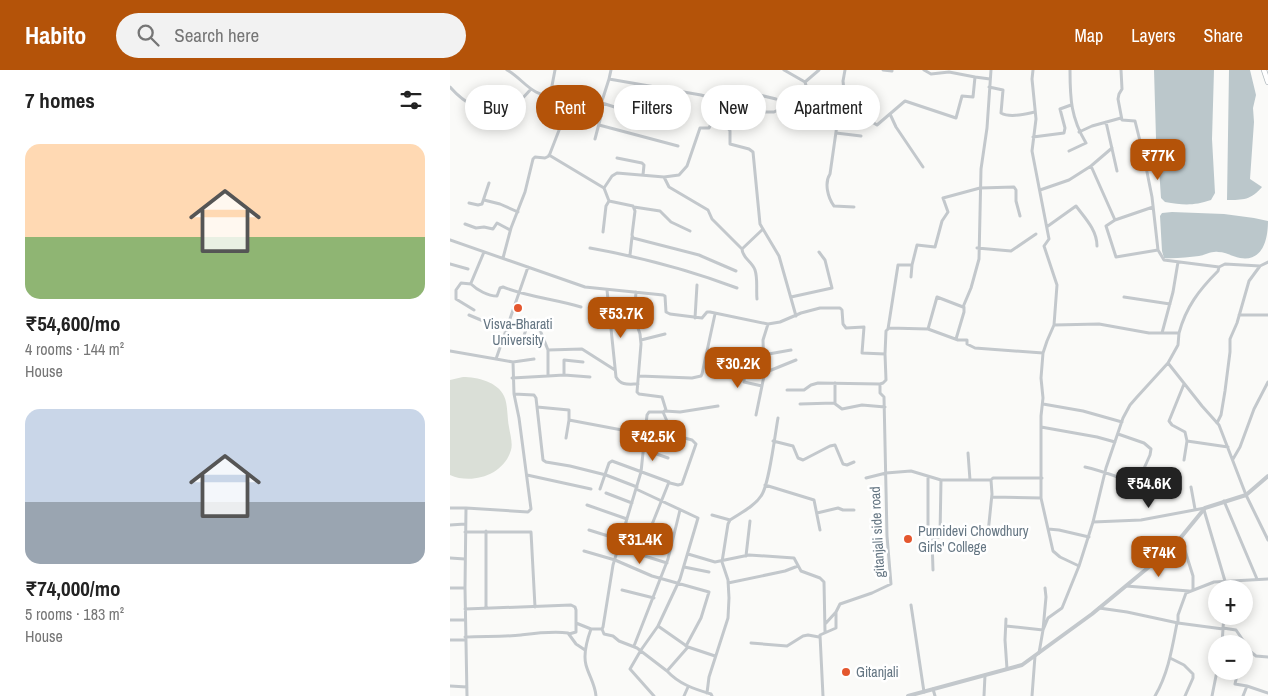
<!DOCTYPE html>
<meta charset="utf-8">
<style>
body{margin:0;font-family:"Archivo Narrow",sans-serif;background:#f2f2f2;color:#222;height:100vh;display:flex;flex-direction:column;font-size:19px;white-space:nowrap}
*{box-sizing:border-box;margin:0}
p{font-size:16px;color:#767676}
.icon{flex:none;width:28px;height:28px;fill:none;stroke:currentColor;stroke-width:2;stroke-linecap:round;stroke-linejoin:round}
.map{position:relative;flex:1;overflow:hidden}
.side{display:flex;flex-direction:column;background:#fff;width:450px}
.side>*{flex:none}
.top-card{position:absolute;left:15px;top:15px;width:475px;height:45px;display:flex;gap:10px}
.controls{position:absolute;left:758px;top:510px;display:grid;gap:10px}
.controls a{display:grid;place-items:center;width:45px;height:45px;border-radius:50%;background:#fff;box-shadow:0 2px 12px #0003;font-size:25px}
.price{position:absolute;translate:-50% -42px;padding:0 11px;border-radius:10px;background:#b45309;color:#fff;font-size:16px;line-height:32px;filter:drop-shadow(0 1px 2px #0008)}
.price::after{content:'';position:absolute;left:50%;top:30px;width:15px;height:11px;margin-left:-8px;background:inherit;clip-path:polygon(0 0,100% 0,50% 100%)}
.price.selected{background:#222;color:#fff}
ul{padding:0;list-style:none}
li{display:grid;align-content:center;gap:10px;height:265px;padding:0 25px}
li span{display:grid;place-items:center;height:155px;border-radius:15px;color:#555}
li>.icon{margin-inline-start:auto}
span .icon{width:90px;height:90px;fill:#fffc;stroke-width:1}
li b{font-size:21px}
h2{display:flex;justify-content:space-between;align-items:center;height:60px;padding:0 25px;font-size:21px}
.chip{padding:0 18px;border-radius:22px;background:#fff;box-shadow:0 2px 12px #0003;font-size:18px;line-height:45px}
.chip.selected{background:#b45309;color:#fff}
header{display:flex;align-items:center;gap:30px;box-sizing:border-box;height:70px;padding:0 25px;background:#b45309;color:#fff}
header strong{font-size:24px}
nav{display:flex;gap:28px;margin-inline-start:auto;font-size:18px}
.search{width:350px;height:45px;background:#f2f2f2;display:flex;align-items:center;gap:12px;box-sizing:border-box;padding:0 18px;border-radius:28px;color:#767676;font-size:19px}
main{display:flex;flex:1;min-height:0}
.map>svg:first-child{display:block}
.green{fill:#dadfd7}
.water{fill:#bbc7cb}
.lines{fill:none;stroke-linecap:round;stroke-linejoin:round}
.secondary-casing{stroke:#b3babf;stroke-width:6}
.minor{stroke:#c3c8cc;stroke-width:3}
.tertiary{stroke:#c3c8cc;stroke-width:4}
.secondary{stroke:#fff;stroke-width:4.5}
.poi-dot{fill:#e4572e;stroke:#fff;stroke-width:2}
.labels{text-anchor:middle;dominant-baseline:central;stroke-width:5;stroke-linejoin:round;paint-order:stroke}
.poi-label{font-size:14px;fill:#657683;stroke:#fff;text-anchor:start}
.street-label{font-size:14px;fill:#657683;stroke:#fff}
</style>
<header>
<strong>Habito</strong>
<div class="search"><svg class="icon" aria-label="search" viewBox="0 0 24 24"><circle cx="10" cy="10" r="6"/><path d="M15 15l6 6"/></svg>Search here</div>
<nav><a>Map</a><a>Layers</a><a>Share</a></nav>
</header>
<main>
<section class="side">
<h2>7 homes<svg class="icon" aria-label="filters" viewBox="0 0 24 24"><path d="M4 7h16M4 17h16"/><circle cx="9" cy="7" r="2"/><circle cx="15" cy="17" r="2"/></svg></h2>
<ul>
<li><span style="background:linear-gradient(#ffd9b3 60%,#8fb573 0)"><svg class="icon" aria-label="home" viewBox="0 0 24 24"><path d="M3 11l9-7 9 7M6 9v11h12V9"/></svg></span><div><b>₹54,600/mo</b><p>4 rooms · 144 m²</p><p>House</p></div></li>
<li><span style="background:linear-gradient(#c9d6e8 60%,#9aa5b1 0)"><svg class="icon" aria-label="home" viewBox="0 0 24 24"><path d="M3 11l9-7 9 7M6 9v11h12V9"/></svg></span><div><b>₹74,000/mo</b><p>5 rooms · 183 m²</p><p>House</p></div></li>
</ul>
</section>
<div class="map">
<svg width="818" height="626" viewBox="0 0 818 626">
<rect width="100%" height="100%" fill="#fafaf8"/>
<!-- green -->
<path class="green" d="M13,307C27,307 48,312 54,326C58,334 57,348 59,357C60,364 63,373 61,380C54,405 22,415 0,405V310Z"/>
<!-- water -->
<path class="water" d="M704,0H764L762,69L765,123L761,130C743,136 733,135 715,132L711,128L708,83L705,75L706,68Z
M779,0H800L806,25L803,38L804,52L800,109L812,117C801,130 793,130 777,130Z
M722,142L774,144L804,148L818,151C818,169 813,192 790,188C783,187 776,182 768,182C762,181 755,185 749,186C738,187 725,189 714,188L712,181L710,146L712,143Z"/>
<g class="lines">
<defs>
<path id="secondary" d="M814,0L818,12"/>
</defs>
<!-- secondary casing -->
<use href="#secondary" class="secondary-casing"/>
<!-- minor -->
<path class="minor" d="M334,0L355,12L364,43
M395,0L393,11L396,40
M433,0L442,1V0
M474,0L481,4L499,2L525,7
M583,0L582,9L586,49L582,81L599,169L594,176L607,215L604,255
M671,0L672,19L669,24L668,29L672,50L685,51L694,87L702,127L708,180L714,190L769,197
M159,9L161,0
M355,12L369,0
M0,17C13,32 35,47 56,39C67,35 74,27 81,19
M539,17L553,20L551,43C560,48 575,44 585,42
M297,22L326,29
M100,26L105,0
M310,26L311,42
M117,28L135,25L152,31L159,9L251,25L309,42H324L334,37L344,35L352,42L356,43L400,40L406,42L427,55L455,31L506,48L512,26L523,27L525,7L540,9
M266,30L261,53L279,59L280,61V74L299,79L303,82L310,154L329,186L346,246
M152,33L174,40L222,48
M389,41L380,104C374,113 378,128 384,136L404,137
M440,44L446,57L473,97
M656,52L667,101
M149,55L228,76
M629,62L642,56L671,48
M386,63L411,66
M583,67L614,63L615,58L610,39L621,35
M145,69L151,46L152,33
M619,81L636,73C621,48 620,29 620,0
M99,85L154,118L159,131L183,136L185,141L182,165L183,168L249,185L286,201
M167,88L192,93L194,95L193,105
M641,96L665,150
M214,107L219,117L258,140L262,149L292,179
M154,118L162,106L167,103L214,107L229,105L237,96L250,58H259L261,54
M590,120L619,110L641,96L662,78
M34,130L50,134L68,142
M19,133L28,135L32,134L39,113
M184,137L210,141L221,152L240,161
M703,137L665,150L656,156L666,187L708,180
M15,154L26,158L34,157L43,159L47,153L60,160
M598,156L626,136C635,148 647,160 647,176
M153,162L156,136L159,131
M0,170L135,217L213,225L215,226L216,242L220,244L252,248L257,242H260L318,254L330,252L351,243L370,238H390L392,240L393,254L396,258L414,257L412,283L435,284L436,261L439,258L478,259L508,270H517V274L525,278L593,283L597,271L604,255L649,254L699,263H729L728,275L718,293L752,336L769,355L796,425L818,470
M140,178C190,187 239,200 287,218
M527,178L561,181L586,164
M180,185L182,167
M53,188L61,158L75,122L83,89L85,87L95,88L99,86L113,50L117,28C107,27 95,27 86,22C75,16 68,6 57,0
M0,194L18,199
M461,207L462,195
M21,213L34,182
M157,220L166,307C171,316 179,314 188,314
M341,227L382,218L375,190L369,182
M674,227L720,234
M307,229C306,220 308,209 305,200C302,191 292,188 292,179L313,159
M24,240L6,229V220L11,213L21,214C27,220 38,226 47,226L50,218L53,217C78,227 105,229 131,237
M19,245L57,261
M789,245H818
M245,248L247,215
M60,253L90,260L98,280
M77,256L73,269L74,272L83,274L95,273
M438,259L448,195H462L467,175L485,177L492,151L498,142L493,128L530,118L564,117L566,120V131L570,146
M478,259L487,227L513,237L521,218L529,189L531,99L537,58L541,0
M712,263L723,222L728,192
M729,263C736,237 749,220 768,201L769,197L775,194L810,196L818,192
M506,269L514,242V237
M191,270L215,264
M0,281L46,289L78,197
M593,283L591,308L593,328L591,346V428L603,481L610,487L629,496
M313,285L341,280
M63,292L84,289
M295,297L294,312L312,316
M314,303L346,290
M114,305V290L133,292
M98,306L114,305L140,307
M189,306L242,308L251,306L252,304L265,244
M62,308L98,306V280L132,279L165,300
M385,313V333
M337,320H354L361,315L368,313L430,314
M64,324L84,325L86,328L93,390L96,392L120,396L156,405L187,417
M350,334L384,333L392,339L412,335L435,337
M593,334L633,341L672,352
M87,337L119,340V350L116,368
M215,341L230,342L268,336
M213,342L223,365L242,370L246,374L232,414L228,415L220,413
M306,345L314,306L313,270L318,254
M119,350L172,360L178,373L181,375L218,388
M767,353L771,345L775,321L780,282V269L787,253L799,211L810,196
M591,357L647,367L665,372
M668,364L694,373L701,379L700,385L687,414
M323,371L343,376L348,388L353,390L380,376L385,375L393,394L397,395L404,392
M737,371L778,377
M518,383L520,410
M783,389L790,377L804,339L818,312
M734,390L737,371L735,362L722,355L719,351L734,314
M635,397C658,402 678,412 701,417
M77,405L141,419
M416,408L436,403L461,401L491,410H541L542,424L538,463
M541,410L543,408H592
M315,415L364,430L370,460
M741,417L745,439
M150,419L159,393L162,391L219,412L201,457L197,459L176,454
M186,419L248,448L230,509L208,556L238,577L217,601C229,614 244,619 261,624L262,626
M156,423L182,433
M542,427L591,428
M774,431L807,509
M137,435L177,449
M0,438H16
M754,440L775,511V519
M367,443L388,438L393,440H404
M262,445L280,450
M643,452L691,450L755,438
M0,455L15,454
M478,456V407
M598,459L609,460L639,467
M139,460L171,470
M36,461V538
M15,462H81L85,537
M731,468L743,506V519
M169,478L217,493
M134,481L165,490L202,506L259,522L251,548L236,576
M238,484L265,492L299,485L344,488L351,501L370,508L374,512L375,562
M296,486L300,451
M0,488L15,489
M234,497L259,502
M483,500L482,470L489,467L490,465L491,410
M278,513L335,501L348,496
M676,516L739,521
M0,518H15
M172,520L204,528
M461,535L474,622
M649,538L677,542L728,553
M15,539L121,535L125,537L126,540V562L119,564
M774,546L773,558L786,560L801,582L806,586L818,587
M556,549L555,570L557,599
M0,550H15
M126,553L141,559
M376,553L386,542
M556,556L593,560L596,527L595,518
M152,559L154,564L163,566L169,571L187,578L217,601
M15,567C33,566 53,567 71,565C87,563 102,561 118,563L126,574L135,580
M0,570H15
M301,573L337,576L353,566L358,565L369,567
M772,574L773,559L728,553V545L736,523L764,512L818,509
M184,576L218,489L230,440
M238,577L265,586
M589,583L593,560L598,548L612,538L629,496L643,452L656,398L673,348L680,335L687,327L718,293
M720,588L734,595L743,604V608L735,626
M788,601L785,614L797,616L818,623
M0,616L17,617
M483,619L485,626
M257,623L259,607L278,548L279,528L278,510L272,492L278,454L280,450C290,443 304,437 311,426C319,416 325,364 328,348
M17,626L15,518L16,438L78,442L81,439L69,348L64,324L63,292L46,289
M146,626C145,614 139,606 136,595C133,584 137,570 141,559H152L153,557L163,495L191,402L197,345L199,342H213L216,340L212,327L189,324L187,322L191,274L190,264L184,246L186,222
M204,626L180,599L191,580L208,556
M234,626L238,617
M373,626L370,565L386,558V542L390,534L422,523L441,514L437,466L434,327L430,323V314L433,313L436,310L435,284
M534,626L535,605
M582,626L585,586
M705,626C718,604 722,579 727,553
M762,626L767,601
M793,626L797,616"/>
<!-- tertiary -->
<path class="tertiary" d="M458,626L572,595L642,544L723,477L755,438L796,425L818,406"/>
<!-- secondary -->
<use href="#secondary" class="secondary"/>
</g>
<!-- markers -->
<g class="poi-dot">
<circle cx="68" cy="238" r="5"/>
<circle cx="458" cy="469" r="5"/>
<circle cx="396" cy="602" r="5"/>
</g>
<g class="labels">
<!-- poi labels -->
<g class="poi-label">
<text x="68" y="254" text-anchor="middle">Visva-Bharati<tspan x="68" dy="16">University</tspan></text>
<text x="468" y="461">Purnidevi Chowdhury<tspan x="468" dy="16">Girls' College</tspan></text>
<text x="406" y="602">Gitanjali</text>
</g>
<!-- street labels -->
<g class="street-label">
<text transform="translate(427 462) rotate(-93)">gitanjali side road</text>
</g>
</g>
</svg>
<div class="controls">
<a>+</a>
<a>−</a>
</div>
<b class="price" style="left:708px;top:111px">₹77K</b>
<b class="price" style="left:171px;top:269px">₹53.7K</b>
<b class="price" style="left:288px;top:319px">₹30.2K</b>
<b class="price" style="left:203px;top:392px">₹42.5K</b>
<b class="price selected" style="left:699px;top:439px">₹54.6K</b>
<b class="price" style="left:190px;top:495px">₹31.4K</b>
<b class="price" style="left:709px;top:508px">₹74K</b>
<div class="top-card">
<a class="chip">Buy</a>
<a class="chip selected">Rent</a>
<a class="chip">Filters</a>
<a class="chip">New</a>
<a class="chip">Apartment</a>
</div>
</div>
</main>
